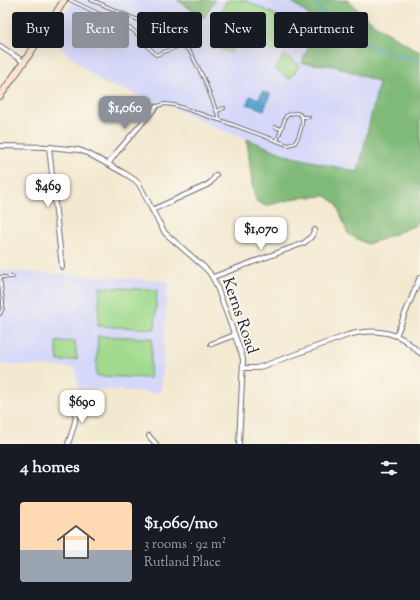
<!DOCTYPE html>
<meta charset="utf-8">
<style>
body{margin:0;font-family:"Sorts Mill Goudy",serif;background:#20242c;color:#f1f3f6;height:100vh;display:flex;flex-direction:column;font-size:15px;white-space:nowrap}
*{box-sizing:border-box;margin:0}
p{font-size:13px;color:#9ea1a6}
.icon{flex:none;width:22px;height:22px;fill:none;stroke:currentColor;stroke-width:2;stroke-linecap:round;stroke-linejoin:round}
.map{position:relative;height:444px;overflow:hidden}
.side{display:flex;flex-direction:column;background:#171b24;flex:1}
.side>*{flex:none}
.hud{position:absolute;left:12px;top:12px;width:396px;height:36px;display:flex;gap:8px}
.price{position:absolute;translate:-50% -34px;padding:0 9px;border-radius:8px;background:#fff;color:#222;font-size:13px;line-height:26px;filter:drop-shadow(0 1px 2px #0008)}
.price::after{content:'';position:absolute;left:50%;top:24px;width:12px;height:9px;margin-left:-6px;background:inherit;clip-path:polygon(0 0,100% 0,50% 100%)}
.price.current{background:#8c9099;color:#fff}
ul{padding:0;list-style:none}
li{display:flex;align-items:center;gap:12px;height:100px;padding:0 20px}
li span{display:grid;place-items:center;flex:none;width:112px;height:80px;border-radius:4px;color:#555}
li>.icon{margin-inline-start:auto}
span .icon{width:48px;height:48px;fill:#fffc;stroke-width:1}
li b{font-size:17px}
h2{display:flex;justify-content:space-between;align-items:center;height:48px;padding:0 20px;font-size:17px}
.chip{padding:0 14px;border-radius:4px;background:#171b24;box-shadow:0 4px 16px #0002;font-size:14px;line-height:36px}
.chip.current{background:#8c9099;color:#fff}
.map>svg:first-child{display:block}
.built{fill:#d5d8f9}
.green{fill:#a0da8d;stroke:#617e64}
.forest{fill:#80ba78;stroke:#516e5a}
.water{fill:#56a8d1;stroke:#3c6586}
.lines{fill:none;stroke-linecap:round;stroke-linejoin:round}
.stream{stroke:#56a8d1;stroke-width:1.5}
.lane-casing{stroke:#6b686f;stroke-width:4}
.street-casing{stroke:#6b686f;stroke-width:6}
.secondary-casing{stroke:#6b686f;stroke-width:8}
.lane{stroke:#fff;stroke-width:2}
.street{stroke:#fff;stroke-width:4}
.secondary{stroke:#fde4d1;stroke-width:6}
.labels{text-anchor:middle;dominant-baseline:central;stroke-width:4;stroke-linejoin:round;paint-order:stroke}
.street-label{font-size:16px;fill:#22223b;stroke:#fbf7ec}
</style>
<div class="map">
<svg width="420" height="444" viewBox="0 0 420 444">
<rect width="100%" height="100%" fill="#fbf7ec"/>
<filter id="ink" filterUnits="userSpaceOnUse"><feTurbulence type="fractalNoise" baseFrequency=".025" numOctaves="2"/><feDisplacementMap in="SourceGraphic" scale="8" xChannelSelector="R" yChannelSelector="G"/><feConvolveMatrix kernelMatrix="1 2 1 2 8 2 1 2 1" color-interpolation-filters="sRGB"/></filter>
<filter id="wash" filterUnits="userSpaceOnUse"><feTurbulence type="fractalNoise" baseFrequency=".012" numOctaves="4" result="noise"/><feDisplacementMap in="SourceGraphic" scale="16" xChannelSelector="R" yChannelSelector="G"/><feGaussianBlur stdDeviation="0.9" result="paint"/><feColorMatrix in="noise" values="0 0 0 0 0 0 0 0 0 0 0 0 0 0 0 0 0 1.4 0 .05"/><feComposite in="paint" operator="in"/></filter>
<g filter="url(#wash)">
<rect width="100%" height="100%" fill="#f3e9d0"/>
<!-- built -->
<path class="built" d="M73,0H177L204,17L215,0H290L318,23L303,63L335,66L379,82L358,172L289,156L219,129L172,107L101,82L51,40Z
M0,270L168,281L161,393L78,388L76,368L0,364Z"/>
<!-- green -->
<path class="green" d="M227,0H245L290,22L275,52L232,30C235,37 237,45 231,52L215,48L212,49L210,47L213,44L217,28L220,27L227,28L216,23Z
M284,55L300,65L290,79L275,69Z
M100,287L157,290L155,329L98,326Z
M98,336L152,338L150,378L96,376Z
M75,341L77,359L64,361H58L56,342Z"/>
<!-- forest -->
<path class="forest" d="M177,0H215L204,18Z
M290,0H347L378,27L420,52V220L416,225L380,240L367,244L348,234L336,203L326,196L297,198L265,206L256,201L252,184L247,139L289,156L358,172L379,82L335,66L302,63L318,23Z"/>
<!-- water -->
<path class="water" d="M262,92L270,94L264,110L247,104L250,96L259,99Z"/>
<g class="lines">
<!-- stream -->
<path class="stream" d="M315,0L321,10L355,37L372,47L388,53L414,58L420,62"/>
</g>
</g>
<g filter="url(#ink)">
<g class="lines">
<defs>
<path id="lane" d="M70,0L133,30L156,55L177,47C179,41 180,35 174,30C167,24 155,26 147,23C128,17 110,7 91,0
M178,44L188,50L192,55L204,79L220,120L288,145L295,143C302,132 310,104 286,116L277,141
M157,106L165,104L174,105L219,120
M217,111L224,108
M302,117H309
M275,127L281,129
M0,277H13
M0,314L3,308V301L0,277"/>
<path id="street" d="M0,46L24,62
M0,146L49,147L79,150L87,153L124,173L135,180L139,184L157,219L165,233L204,267L209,272L215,282L242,355L243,360L239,444
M49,147L62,267
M108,164L117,152L156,107
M152,210L207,185L211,182L216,175
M213,277L304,243L311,237L315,230
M396,336L420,277
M211,344L235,335
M243,368H256L266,365L348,335C366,330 386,330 403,339C409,343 414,348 420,353
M149,436L156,444
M68,444C72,431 79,417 74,403"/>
<path id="secondary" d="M0,96C22,65 45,33 64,0"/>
</defs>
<!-- lane casing -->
<use href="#lane" class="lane-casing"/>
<!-- street casing -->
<use href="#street" class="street-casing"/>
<!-- secondary casing -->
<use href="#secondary" class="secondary-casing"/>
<!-- lane -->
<use href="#lane" class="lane"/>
<!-- street -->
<use href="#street" class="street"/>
<!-- secondary -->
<use href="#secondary" class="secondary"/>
</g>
</g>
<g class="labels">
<!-- street labels -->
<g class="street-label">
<text transform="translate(239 316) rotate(71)">Kerns Road</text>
</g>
</g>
</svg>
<b class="price current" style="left:125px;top:130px">$1,060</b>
<b class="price" style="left:48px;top:208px">$469</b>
<b class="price" style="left:261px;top:251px">$1,070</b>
<b class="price" style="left:82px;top:424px">$690</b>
<div class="hud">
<a class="chip">Buy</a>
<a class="chip current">Rent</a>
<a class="chip">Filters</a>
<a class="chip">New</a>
<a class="chip">Apartment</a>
</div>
</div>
<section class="side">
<h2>4 homes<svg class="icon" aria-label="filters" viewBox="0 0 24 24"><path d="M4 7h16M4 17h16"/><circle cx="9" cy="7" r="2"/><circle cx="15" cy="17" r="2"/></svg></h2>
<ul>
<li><span style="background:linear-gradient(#ffd9b3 60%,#9aa5b1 0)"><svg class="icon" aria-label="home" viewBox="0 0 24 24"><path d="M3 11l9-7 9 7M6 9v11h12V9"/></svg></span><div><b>$1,060/mo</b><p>3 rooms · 92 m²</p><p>Rutland Place</p></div></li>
</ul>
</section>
